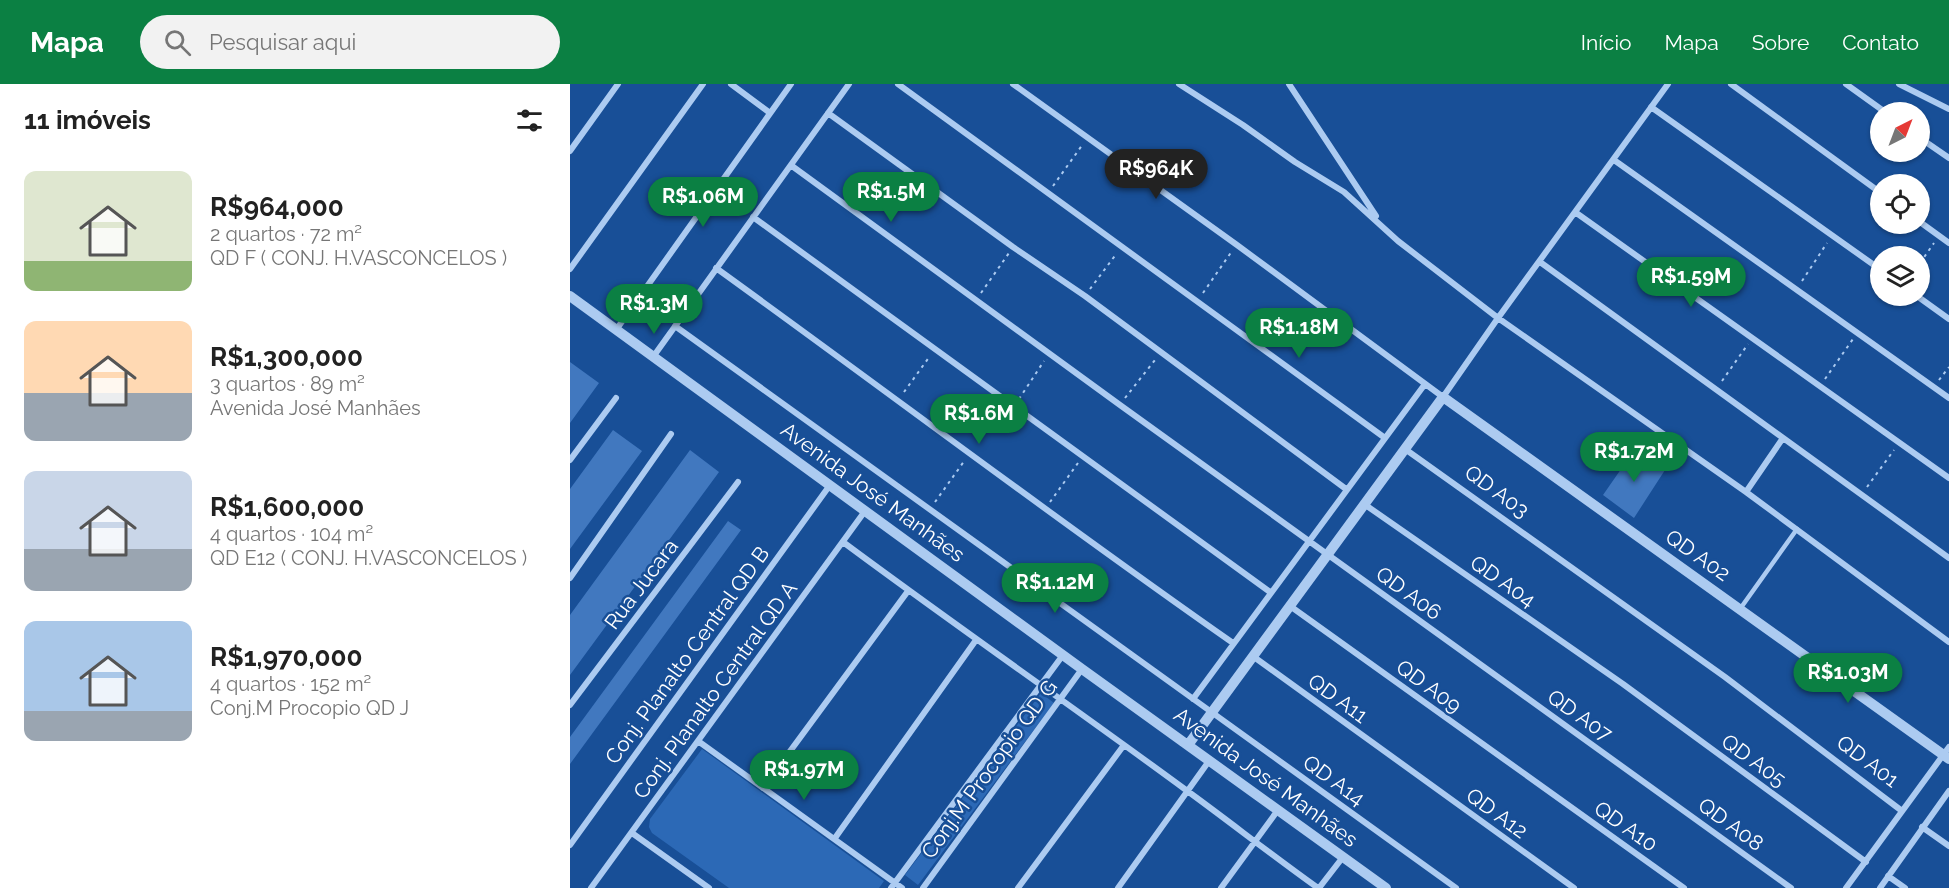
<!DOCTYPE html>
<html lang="pt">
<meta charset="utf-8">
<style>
body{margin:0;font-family:Raleway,sans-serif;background:#f2f2f2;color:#222;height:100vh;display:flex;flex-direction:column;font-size:22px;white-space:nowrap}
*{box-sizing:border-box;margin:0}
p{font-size:20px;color:#767676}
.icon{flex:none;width:33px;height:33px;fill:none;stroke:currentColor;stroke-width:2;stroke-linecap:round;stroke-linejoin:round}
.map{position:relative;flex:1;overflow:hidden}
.sheet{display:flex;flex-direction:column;background:#fff;width:570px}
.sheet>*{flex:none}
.needle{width:39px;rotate:42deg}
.fabs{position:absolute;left:1300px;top:18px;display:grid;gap:12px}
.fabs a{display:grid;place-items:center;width:60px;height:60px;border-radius:50%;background:#fff;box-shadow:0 2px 4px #0004;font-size:30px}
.price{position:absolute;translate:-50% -51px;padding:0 14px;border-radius:21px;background:#0b8043;color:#fff;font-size:20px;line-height:39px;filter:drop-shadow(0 2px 3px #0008)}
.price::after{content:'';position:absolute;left:50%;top:36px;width:18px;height:14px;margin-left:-9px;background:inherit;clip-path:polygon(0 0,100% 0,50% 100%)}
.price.current{background:#222;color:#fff}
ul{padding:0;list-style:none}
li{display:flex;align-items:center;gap:18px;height:150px;padding:0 24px}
li span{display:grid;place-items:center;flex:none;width:168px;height:120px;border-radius:12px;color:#555}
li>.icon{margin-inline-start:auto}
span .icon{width:72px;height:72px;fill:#fffc;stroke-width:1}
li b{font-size:26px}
h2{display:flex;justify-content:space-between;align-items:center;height:72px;padding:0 24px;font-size:26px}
header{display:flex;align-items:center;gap:36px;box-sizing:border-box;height:84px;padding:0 30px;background:#0b8043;color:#fff}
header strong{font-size:28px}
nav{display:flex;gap:33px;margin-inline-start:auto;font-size:21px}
.search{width:420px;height:54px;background:#f2f2f2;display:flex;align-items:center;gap:15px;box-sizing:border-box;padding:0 21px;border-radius:33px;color:#767676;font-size:22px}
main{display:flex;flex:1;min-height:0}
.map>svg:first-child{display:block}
.green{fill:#2c69b6}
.building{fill:#4178bf}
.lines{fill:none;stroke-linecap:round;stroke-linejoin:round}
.path{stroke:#accbf1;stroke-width:2;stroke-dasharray:3 4.5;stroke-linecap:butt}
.service{stroke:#accbf1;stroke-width:4.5}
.minor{stroke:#accbf1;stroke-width:6}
.tertiary{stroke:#accbf1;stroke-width:10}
.labels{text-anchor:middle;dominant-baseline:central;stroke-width:5;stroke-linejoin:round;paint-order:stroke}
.street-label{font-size:21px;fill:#fff;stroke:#184f97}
</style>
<header>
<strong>Mapa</strong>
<div class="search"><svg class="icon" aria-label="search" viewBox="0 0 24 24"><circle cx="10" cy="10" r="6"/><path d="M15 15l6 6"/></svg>Pesquisar aqui</div>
<nav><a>Início</a><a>Mapa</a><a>Sobre</a><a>Contato</a></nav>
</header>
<main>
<section class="sheet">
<h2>11 imóveis<svg class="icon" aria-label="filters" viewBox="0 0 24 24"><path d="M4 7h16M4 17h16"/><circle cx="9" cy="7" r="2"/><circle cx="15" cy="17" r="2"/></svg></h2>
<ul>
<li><span style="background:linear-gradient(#dfe7d0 75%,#8fb573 0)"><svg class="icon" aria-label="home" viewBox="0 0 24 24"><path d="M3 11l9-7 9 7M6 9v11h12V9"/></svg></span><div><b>R$964,000</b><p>2 quartos · 72 m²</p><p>QD F ( CONJ. H.VASCONCELOS )</p></div></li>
<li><span style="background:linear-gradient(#ffd9b3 60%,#9aa5b1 0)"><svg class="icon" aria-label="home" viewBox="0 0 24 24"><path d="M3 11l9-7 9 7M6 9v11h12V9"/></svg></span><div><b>R$1,300,000</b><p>3 quartos · 89 m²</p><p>Avenida José Manhães</p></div></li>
<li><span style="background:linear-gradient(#c9d6e8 65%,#9aa5b1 0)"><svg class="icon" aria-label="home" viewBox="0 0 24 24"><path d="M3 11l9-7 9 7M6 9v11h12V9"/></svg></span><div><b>R$1,600,000</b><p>4 quartos · 104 m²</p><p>QD E12 ( CONJ. H.VASCONCELOS )</p></div></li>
<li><span style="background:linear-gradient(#a9c7e8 75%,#9aa5b1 0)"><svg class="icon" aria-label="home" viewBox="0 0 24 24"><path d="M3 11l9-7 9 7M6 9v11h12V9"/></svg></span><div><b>R$1,970,000</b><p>4 quartos · 152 m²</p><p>Conj.M Procopio QD J</p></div></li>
</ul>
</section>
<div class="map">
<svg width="1379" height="804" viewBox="0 0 1379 804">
<rect width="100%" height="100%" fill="#184f97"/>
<!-- green -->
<path class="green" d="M471,609L484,619L348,801L335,791Z
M132,665L314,797L309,804H159L82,749L79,743L80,735Z"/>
<!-- building -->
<path class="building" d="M0,278L29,299L0,339Z
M43,346L72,367L0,465V405Z
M1065,365L1095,386L1064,434L1033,411Z
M120,366L149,388L0,591V531Z
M158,437L171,446L0,680V653Z"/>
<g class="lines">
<!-- path -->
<path class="path" d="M483,102L513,60
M1350,179L1364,159
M1232,197L1257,159
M520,205L547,169
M411,209L439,169
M633,209L662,167
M1255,295L1283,255
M1369,296L1379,283
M1152,297L1178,260
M334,308L360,272
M555,314L585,276
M449,315L474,277
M1297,403L1324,366
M365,418L395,376
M480,418L508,379"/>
<!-- service -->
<path class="service" d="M1170,525L1227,445"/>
<!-- minor -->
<path class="minor" d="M161,0L200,29
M328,0L815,354
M443,0L667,161L873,313L928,234L1098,0
M609,0L673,41L725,78L774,108L828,157L928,234L1176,408L1379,558
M719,0L806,132
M1161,0L1311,109
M1276,0L1315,28
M1329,0L1379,25
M1081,23L1311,186
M258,29L443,163L515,212L776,405
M1350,54L1379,74
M0,67L48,0
M1044,76L1379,314
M222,82L550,321L1221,804
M1005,128L1379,394
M183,133L700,508
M1350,138L1379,159
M970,178L1379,474
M146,184C318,308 488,437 663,559
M0,185L133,0
M1347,212L1379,235
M105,242L886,804
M46,246L221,0
M83,273L279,0
M835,365L1155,593L1332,727
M0,376L46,314
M1176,408L1213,354
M794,420L1053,600L1296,778
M273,458C386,542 502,622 616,706C660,738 703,772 748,804
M0,494L101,350
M720,522L1114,804
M684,573L1004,804
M623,615L855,300
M0,621L168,398
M128,657L332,804
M193,704L338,507
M1352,743L1379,762
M62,749L139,804
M265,754L406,556
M0,761L260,401
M1318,792L1335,804
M21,804L295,427
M321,804L493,571
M353,804L512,585
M448,804L554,661
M548,804L639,677
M651,804L708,726
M749,804L773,773
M1276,804L1379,663
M1310,804L1379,707"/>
<!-- tertiary -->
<path class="tertiary" d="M0,212L512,585L816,804
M618,661L873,313L1379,675"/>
</g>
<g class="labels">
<!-- street labels -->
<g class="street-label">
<text transform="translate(927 407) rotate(36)">QD A03</text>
<text transform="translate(303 408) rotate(36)">Avenida José Manhães</text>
<text transform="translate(1128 471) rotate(35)">QD A02</text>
<text transform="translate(933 497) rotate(35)">QD A04</text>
<text transform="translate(71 500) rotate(-53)">Rua Jucara</text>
<text transform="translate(839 509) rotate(36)">QD A06</text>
<text transform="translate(117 571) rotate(-54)">Conj. Planalto Central QD B</text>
<text transform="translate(859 602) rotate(36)">QD A09</text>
<text transform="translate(145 606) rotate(-54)">Conj. Planalto Central QD A</text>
<text transform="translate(768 614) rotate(36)">QD A11</text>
<text transform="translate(1010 631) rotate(35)">QD A07</text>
<text transform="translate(1184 676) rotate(36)">QD A05</text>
<text transform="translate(1298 677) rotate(37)">QD A01</text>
<text transform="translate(419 685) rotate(-54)">Conj.M Procopio QD G</text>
<text transform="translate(696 693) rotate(36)">Avenida José Manhães</text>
<text transform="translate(764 696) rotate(36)">QD A14</text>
<text transform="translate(927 729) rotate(36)">QD A12</text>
<text transform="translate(1161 740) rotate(36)">QD A08</text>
<text transform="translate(1056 742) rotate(35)">QD A10</text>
</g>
</g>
</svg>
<div class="fabs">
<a><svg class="needle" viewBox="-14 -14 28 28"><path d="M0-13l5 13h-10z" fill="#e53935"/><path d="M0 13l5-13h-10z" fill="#767676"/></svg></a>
<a><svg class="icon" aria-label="locate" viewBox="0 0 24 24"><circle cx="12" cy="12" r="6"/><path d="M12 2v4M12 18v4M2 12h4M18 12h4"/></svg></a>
<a><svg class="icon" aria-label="layers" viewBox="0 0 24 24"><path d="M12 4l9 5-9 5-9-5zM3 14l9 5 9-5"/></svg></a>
</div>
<b class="price current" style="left:586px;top:116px">R$964K</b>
<b class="price" style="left:321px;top:139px">R$1.5M</b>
<b class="price" style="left:133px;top:144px">R$1.06M</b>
<b class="price" style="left:1121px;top:224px">R$1.59M</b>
<b class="price" style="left:84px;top:251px">R$1.3M</b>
<b class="price" style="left:729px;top:275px">R$1.18M</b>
<b class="price" style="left:409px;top:361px">R$1.6M</b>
<b class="price" style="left:1064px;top:399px">R$1.72M</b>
<b class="price" style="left:485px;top:530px">R$1.12M</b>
<b class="price" style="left:1278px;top:620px">R$1.03M</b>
<b class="price" style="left:234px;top:717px">R$1.97M</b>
</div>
</main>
